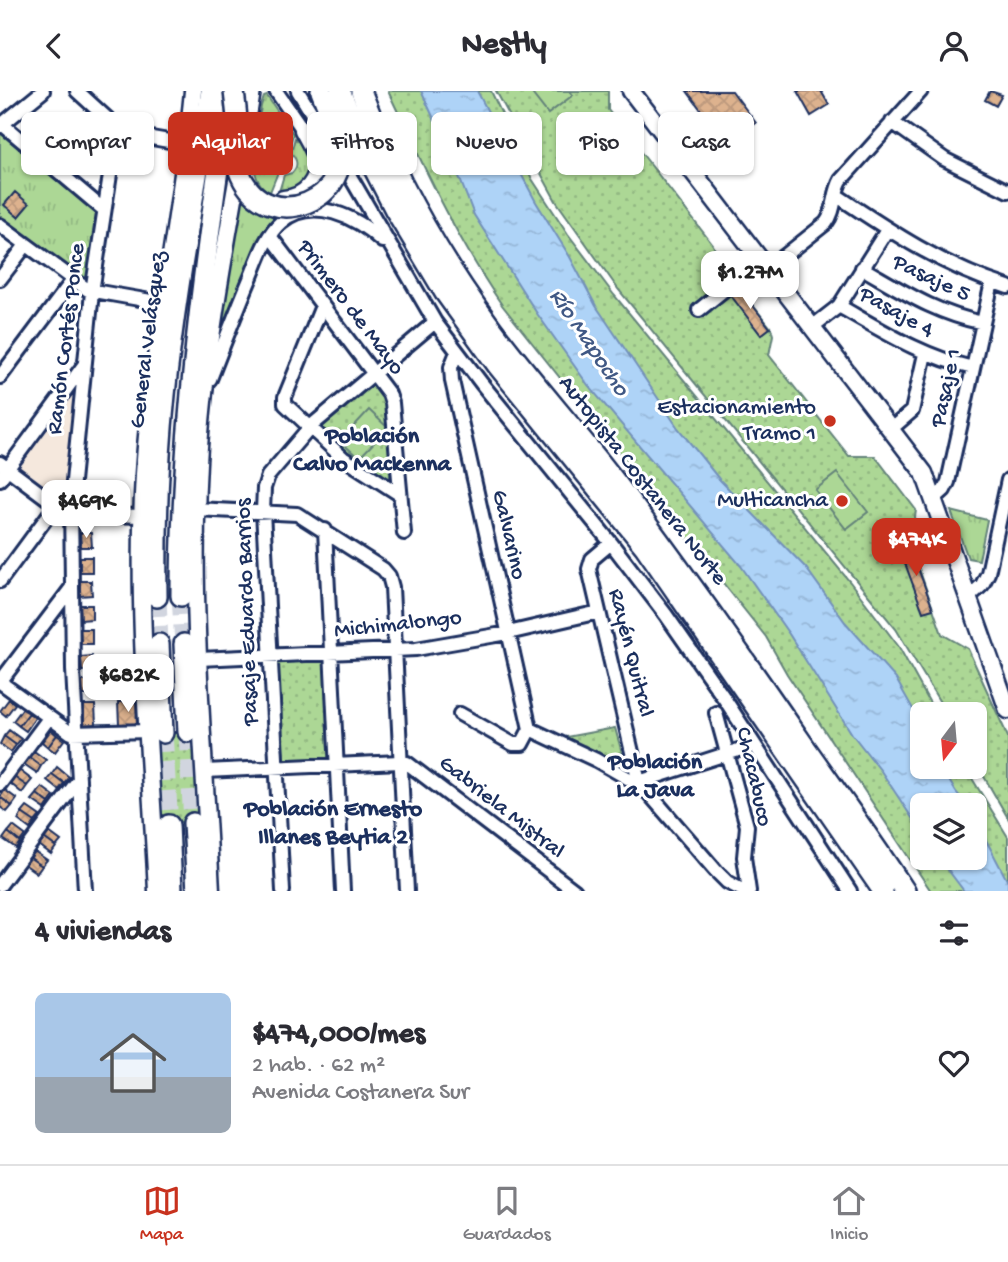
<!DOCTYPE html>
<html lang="es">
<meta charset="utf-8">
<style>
body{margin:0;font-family:"Gochi Hand",sans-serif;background:#f2f2f3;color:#2b2b33;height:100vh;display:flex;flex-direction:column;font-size:26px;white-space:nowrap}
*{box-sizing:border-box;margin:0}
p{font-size:23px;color:#7c7c81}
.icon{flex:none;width:38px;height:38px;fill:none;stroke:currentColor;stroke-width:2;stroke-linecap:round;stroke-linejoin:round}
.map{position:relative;height:800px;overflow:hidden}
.panel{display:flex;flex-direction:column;background:#fff;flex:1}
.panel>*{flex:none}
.banner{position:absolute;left:21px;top:21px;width:966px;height:63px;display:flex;gap:14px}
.needle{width:46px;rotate:196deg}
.controls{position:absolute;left:910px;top:611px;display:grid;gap:14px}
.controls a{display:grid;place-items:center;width:77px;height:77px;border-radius:10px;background:#fff;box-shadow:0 2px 5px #0004;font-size:35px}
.price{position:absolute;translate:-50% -60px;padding:0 16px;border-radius:14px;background:#fff;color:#222;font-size:23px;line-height:46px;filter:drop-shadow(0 2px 4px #0008)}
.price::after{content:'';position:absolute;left:50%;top:42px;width:21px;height:16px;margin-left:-10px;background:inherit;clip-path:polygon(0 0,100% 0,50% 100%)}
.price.active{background:#c8321e;color:#fff}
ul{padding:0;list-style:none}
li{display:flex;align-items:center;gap:21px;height:175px;padding:0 35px}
li span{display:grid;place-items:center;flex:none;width:196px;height:140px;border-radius:10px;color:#555}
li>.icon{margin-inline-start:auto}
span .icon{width:84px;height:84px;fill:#fffc;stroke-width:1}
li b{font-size:30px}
h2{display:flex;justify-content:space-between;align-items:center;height:84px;padding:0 35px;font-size:30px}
.pill{padding:0 24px;border-radius:10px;background:#fff;box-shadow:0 2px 5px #0004;font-size:24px;line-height:63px}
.pill.active{background:#c8321e;color:#fff}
header{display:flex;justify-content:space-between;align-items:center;height:91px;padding:0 35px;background:#fff;font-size:32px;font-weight:700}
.tab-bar{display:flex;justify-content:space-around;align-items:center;height:98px;border-top:2px solid #e1e1e2;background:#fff;font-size:19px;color:#7c7c81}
.tab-bar a{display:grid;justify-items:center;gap:4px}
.tab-bar .active{color:#c8321e}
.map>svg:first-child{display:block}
.built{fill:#f5e8dd}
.grass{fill:url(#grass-tufts);stroke:#64837a;stroke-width:2}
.park{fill:url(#park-dots);stroke:#64837a;stroke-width:2;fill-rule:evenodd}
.pitch{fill:#acd795;stroke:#64837a;stroke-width:2}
.water{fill:url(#water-ripples);stroke:#7391ba;stroke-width:2}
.building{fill:url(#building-cross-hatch);stroke:#1b2f5e;stroke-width:2}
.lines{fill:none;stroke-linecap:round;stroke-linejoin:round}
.highway-tunnel{stroke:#d1d5df;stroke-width:19;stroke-dasharray:19 10;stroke-linecap:butt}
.minor-casing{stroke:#1b2f5e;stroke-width:18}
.major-casing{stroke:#1b2f5e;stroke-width:21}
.highway-casing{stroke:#1b2f5e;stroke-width:24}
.minor{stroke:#fff;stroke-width:12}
.major{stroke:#fff;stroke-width:16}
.highway{stroke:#fff;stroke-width:19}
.highway-bridge-casing{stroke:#1b2f5e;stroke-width:24;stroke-linecap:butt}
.highway-bridge{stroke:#fff;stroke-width:19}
.poi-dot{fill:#c8321e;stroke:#fff;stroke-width:2.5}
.labels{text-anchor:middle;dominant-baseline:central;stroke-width:6;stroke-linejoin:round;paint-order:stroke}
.street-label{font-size:23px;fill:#1b2f5e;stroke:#fff}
.poi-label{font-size:23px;fill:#1b2f5e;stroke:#fff;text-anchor:end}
.water-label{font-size:24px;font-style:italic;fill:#405884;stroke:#fff}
.neighbourhood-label{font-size:24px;font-weight:bold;fill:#1b2f5e;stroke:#fff}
</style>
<header><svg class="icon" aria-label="back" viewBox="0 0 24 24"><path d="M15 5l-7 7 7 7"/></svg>Nestly<svg class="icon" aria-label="person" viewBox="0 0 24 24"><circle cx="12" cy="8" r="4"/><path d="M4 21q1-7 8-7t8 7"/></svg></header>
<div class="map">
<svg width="1008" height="800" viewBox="0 0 1008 800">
<defs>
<pattern id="grass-tufts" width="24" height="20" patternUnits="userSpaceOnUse" patternTransform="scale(1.75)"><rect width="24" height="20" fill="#acd795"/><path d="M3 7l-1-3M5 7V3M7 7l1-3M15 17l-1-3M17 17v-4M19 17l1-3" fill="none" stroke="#93b983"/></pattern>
<pattern id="park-dots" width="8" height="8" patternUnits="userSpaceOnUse" patternTransform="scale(1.75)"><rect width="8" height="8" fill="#acd795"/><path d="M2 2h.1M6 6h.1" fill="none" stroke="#93b983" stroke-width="1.8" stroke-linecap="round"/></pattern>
<pattern id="water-ripples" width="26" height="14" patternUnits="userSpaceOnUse" patternTransform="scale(1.75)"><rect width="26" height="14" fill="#aed3f7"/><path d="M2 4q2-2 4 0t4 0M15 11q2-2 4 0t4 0" fill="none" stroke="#95b5d6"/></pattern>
<pattern id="building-cross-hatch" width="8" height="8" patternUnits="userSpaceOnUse" patternTransform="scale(1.75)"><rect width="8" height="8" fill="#ddb28e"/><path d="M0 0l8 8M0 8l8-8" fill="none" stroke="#bd997d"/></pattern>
</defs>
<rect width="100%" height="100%" fill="#fff"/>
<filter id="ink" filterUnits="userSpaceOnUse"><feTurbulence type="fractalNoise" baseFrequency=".0143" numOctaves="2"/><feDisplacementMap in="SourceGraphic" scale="14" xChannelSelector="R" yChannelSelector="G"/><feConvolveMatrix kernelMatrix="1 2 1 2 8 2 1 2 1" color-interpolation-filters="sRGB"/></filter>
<g filter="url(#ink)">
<!-- built -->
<path class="built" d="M77,296L66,399L63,411L15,378Z"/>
<!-- grass -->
<path class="grass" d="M267,5L293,43L288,61H280L274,68V74L278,81L270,101C242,88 258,40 261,15L264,6Z
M2,40L97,120L92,183L88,189H82L0,127V42Z
M295,47L297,50L300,48C313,69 312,74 303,96L278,104L284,84L292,82C299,75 297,68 291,62Z
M243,106L257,117L275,127C254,145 228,227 216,257L230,157Z
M951,420L987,429L979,469L968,467Z"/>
<!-- park -->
<path class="park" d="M388,0H491L532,88L568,143L614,204L850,491L899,556L936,623H922V676H965L1008,746V800H931L787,583L766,546L502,214C456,147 423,74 388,0ZM922,714H975V766H922Z
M496,0H608V19L713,154L724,178L771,237L773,244L769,264L849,365H875L916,419L911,455L942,543L968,558L1008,646V727L975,670V623H947L896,538L618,198L556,110Z
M373,289L387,306L390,388L385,389L351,368L318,337Z
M327,568L330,670L284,671L277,569Z
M615,637L624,669L622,679L561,647Z
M195,641L198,730L157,732L152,644Z"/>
<!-- pitch -->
<path class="pitch" d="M530,0H570L573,4L548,23Z
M369,319L388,337L359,367L340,350Z
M837,382L868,421L846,438L815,399Z"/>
<!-- water -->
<path class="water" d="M421,0H477L536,111L570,166L596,215L678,337L719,388L806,477L845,531L896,588L922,634V676H941L956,701L967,714H922V742L881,680L852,643L789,543L741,475L588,294L538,224L474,124L449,60Z
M975,728L1008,791V800H964L939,767L975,766Z"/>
<!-- building -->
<path class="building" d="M687,0H732L756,32L727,54Z
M797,0H821L829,14L811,25Z
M990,0L1002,4L996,15L985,9Z
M15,101L29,113L18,126L4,114Z
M738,195L770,237L761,244L729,202Z
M80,442H91L92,456H81Z
M909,453L933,518L923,521L899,456Z
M80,466H92V481H80Z
M80,490H91L92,504L80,505Z
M80,514H92V528L81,529Z
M80,538H92V553H81Z
M92,565L93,580H82L81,566Z
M94,589V604H83L82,590Z
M9,608L15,613L6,625L0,620Z
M118,611H136L137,634H119Z
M84,614H95L96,633L84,634Z
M22,618L29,622L19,635L13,630Z
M29,622L35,627L26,640L19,635Z
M9,639L21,648L16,654L4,645Z
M51,639L57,644L48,656L42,651Z
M57,644L64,649L55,661L48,656Z
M4,645L16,654L11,661L0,653Z
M34,660L46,669L41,675L29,666Z
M29,666L41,675L37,682L24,673Z
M57,676L69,686L64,692L52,683Z
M19,679L32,689L27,695L14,686Z
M52,683L64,692L59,699L47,689Z
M14,686L27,695L22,702L10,692Z
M42,696L54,705L49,712L37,703Z
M5,699L17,708L12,715L0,706Z
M37,703L49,712L45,718L32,709Z
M0,706L12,715L7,721L0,716Z
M27,716L40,725L35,731L22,722Z
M22,722L35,731L30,738L18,729Z
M13,735L25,744L20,751L8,741Z
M8,741L20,751L16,757L3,748Z
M49,741L61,750L56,756L44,747Z
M44,747L56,756L51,763L39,754Z
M34,760L47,769L42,775L29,766Z
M29,766L42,775L37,782L24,773Z"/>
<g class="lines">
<!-- highway-tunnel -->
<path class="highway-tunnel" d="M181,505L184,553
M157,506L159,553
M188,641L193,732
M163,642L169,734"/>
<defs>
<path id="minor" d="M77,0L123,42L186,53
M276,0L303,39L338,82
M298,0L354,92L435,231L482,293L611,452L666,524L724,607L850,800
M892,31L944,68L1008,100
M2,33L104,119
M0,35L43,0
M836,104C891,141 944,176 1008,196
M0,134L88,199L162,212
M270,145L389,303L392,312L404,442
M862,177C904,201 935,222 983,232
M767,179L826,132C836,119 833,103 841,89L921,0
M0,188L26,154
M322,215L285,306V313L343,367L399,403
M839,215C883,240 923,266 973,277
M699,219L760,170
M812,236L839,215L887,139
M457,261L451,276L452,290L530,638
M0,286L73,189
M210,288C223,255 236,221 250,188C258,169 265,145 281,131C312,104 357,126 382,150
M891,338L912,320L925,263
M0,372L56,414L71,423L142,425
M0,388L84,274
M934,408L944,399L948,391L992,191
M195,418L297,423L383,478L389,485L392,496L407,800
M325,439L343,800
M611,452L592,468L589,478L639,691
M0,490L56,414
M969,506L982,494L988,482L1008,389
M199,568L416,558L508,542L599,521
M0,591L71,642L149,640
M0,591L72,496
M716,622L747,735L744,766L749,800
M460,623L513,653H522L530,638
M530,638L596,669L631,689L639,691L716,780L727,791L744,800
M205,680L400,671L407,672L575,800
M639,691L754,654
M0,693L49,627
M0,794L79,688
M85,800L73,579L71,410L92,201L117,38
M283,800L263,420L264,397L268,385L310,336L435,231"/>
<path id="major" d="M631,0L924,382L1008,619
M283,108C305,107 322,88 316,65C313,56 307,47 303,39
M157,800C150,662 136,521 144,383C152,254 181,128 193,0
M211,800C204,658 190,514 198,372C205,246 233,124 252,0"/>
<path id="highway" d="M321,0L338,44
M340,0L372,74L394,117L445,202L497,274L645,456L883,800
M361,0C393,82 436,161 488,232C527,286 573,335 614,389C680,476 743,566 805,656C839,704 873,751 905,800
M181,505C181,335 205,168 229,0
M157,506C156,438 158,371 165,304C175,202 195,101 211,0
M159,553L163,642
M184,553L188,641
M193,732L197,800
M169,734L172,800"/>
</defs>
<!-- minor casing -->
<use href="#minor" class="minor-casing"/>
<!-- major casing -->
<use href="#major" class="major-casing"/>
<!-- highway casing -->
<use href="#highway" class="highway-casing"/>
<!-- minor -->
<use href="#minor" class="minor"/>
<!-- major -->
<use href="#major" class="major"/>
<!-- highway -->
<use href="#highway" class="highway"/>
<defs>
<path id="highway-bridge" d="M234,0C235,11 237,21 237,32C237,51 233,67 241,85C268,145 358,110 338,44"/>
</defs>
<!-- highway-bridge casing -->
<use href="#highway-bridge" class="highway-bridge-casing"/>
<!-- highway-bridge -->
<use href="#highway-bridge" class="highway-bridge"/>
</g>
</g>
<!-- markers -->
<g class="poi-dot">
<circle cx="830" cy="330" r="7"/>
<circle cx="842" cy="410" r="7"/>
</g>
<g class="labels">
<!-- street labels -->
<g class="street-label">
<text transform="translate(931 188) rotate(25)">Pasaje 5</text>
<text transform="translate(350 217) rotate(53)">Primero de Mayo</text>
<text transform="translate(896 222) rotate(29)">Pasaje 4</text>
<text transform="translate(67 248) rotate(-83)">Ramón Cortés Ponce</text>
<text transform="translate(149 249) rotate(-83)">General Velásquez</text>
<text transform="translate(947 297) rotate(-78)">Pasaje 1</text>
<text transform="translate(642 390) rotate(52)">Autopista Costanera Norte</text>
<text transform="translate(508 444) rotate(77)">Galvarino</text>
<text transform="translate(248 521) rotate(-92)">Pasaje Eduardo Barrios</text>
<text transform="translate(398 534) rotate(-6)">Michimalongo</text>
<text transform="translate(630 562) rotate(76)">Rayén Quitral</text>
<text transform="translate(753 686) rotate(77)">Chacabuco</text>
<text transform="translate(501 717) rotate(38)">Gabriela Mistral</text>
</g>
<!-- poi labels -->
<g class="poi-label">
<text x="816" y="317">Estacionamiento<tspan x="816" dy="26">Tramo 1</tspan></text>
<text x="828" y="410">Multicancha</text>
</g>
<!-- water labels -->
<g class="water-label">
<text transform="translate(588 252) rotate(56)">Río Mapocho</text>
</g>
<!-- neighbourhood labels -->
<g class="neighbourhood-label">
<text x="372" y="346">Población<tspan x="372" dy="28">Calvo Mackenna</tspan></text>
<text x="655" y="672">Población<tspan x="655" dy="28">La Java</tspan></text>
<text x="333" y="719">Población Ernesto<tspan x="333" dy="28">Illanes Beytia 2</tspan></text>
</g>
</g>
</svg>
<div class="controls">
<a><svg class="needle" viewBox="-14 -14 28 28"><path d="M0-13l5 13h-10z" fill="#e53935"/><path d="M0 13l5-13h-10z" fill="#7c7c81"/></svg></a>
<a><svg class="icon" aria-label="layers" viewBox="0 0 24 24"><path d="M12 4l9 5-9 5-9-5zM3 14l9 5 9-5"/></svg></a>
</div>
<b class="price" style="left:750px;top:220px">$1.27M</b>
<b class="price" style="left:86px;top:449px">$469K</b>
<b class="price active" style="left:916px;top:487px">$474K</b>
<b class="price" style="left:128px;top:623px">$682K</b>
<div class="banner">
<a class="pill">Comprar</a>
<a class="pill active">Alquilar</a>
<a class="pill">Filtros</a>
<a class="pill">Nuevo</a>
<a class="pill">Piso</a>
<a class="pill">Casa</a>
</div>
</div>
<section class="panel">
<h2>4 viviendas<svg class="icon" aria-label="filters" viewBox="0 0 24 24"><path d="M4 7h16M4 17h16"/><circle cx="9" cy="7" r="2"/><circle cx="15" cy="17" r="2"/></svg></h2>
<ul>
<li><span style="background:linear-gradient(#a9c7e8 60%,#9aa5b1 0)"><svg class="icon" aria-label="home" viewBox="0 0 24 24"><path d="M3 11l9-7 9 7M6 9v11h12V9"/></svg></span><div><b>$474,000/mes</b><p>2 hab. · 62 m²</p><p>Avenida Costanera Sur</p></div><svg class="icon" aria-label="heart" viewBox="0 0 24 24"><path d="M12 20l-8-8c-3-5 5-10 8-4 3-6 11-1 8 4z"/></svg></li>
</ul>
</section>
<nav class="tab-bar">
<a class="active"><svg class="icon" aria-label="map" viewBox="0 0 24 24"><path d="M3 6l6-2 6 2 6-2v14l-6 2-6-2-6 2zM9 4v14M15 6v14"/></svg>Mapa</a>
<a><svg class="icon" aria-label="saved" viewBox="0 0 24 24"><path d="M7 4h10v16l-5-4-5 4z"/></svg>Guardados</a>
<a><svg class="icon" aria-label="home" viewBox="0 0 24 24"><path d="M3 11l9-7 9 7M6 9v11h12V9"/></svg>Inicio</a>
</nav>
